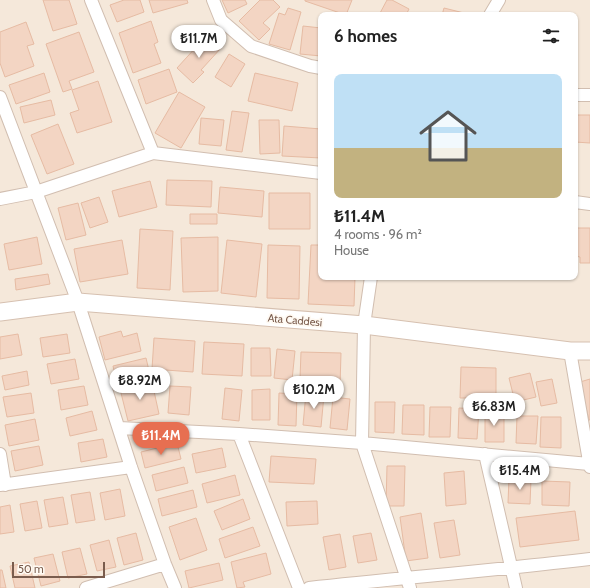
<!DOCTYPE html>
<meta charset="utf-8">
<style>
body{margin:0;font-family:Cabin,sans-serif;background:#f2f2f2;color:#222;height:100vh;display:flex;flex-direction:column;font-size:15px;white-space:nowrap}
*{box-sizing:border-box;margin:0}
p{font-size:13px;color:#767676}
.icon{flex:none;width:22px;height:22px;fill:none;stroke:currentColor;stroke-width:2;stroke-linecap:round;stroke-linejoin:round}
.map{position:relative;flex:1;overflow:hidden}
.details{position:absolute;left:318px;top:12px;width:260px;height:268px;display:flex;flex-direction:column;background:#fff;border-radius:8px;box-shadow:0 1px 3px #0004}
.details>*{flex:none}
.scale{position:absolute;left:12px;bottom:10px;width:93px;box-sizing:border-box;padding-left:4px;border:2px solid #7a5c4d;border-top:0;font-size:11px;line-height:14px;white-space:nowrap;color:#7a5c4d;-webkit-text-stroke:3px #fffaf3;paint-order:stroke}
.price{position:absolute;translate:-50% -34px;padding:0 9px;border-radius:14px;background:#fff;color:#222;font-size:13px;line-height:26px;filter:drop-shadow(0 1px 2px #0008)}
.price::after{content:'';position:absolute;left:50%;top:24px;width:12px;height:9px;margin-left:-6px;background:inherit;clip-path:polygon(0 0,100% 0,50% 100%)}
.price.on{background:#e76f51;color:#fff}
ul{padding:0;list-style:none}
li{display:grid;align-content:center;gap:8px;height:212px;padding:0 16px}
li span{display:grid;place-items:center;height:124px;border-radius:8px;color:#555}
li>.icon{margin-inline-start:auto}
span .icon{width:72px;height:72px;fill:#fffc;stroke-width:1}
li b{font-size:17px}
h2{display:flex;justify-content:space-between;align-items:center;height:48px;padding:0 16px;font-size:17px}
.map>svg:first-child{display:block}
.residential{fill:#f5e8da;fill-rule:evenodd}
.building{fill:#f3d5c3;stroke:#e6bba3}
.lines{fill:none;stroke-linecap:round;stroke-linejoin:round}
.street-casing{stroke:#d1beb0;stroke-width:14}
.secondary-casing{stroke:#d6c0b0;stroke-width:19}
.street{stroke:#fff;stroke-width:12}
.secondary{stroke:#fff;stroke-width:17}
.labels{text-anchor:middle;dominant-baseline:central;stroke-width:3.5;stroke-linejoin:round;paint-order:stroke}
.street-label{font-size:11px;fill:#7a5c4d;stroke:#fffaf3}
</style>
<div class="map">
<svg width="590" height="588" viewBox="0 0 590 588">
<rect width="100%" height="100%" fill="#fdf6ec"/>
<!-- residential -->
<path class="residential" d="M0,0H590V588H0ZM321,15H575V277H321Z"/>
<!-- building -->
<path class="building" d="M43,0H69L77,24L53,31Z
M124,0H140L144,12L117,22L110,5Z
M149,0H187L188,3L153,13Z
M222,0H245L247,4L228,13Z
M260,0H273L280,7L263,23L270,29L259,40L239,21Z
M305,0H352L346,15L305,1Z
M387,0H392L409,9L406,15H379Z
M288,8L301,12L290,50L269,44L279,13L285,15Z
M444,8L468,14L467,15H442Z
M151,21L158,42L154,44L161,63L133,73L119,33Z
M26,22L34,44L27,46L34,66L5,77L0,63V32Z
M303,26L321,28V56L300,54Z
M79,32L94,72L69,81L72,89L63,92L46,44Z
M207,35L221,48L201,70L204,72L193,83L177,68Z
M229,54L245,64L231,87L215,77Z
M169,69L177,92L146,104L138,80Z
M44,73L50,92L16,104L9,85Z
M255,73L298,83L292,111L248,101Z
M98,81L112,122L77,133L70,113L79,110L72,90Z
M179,92L205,107L181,148L155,133Z
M51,100L55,115L24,123L20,107Z
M232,111L249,113L242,152L226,150Z
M575,115H590V143L575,142Z
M201,118L224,120L221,146L199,144Z
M259,120H279L280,153L260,154Z
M58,124L74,164L47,174L31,135Z
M284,126L321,129V158L282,156Z
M167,180L212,181L211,207L166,205Z
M150,181L157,207L119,217L112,191Z
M220,187L264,191L262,217L218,213Z
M269,193H310V229H269Z
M99,197L108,222L90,228L81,203Z
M78,203L86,235L66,240L58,208Z
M190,214H217V224H190Z
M575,228H590V263H580V257L575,256Z
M140,229L173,231L170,290L137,288Z
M37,237L42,264L9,270L4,244Z
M218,237V291L183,292L181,238Z
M122,240L128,274L80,282L74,249Z
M227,240L262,244L256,297L221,293Z
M268,245L300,246L299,299L267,298Z
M311,245H321V277H355L354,306L308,304Z
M48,274L50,284L16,290L15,279Z
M121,331L123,337L137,333L141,351L105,360L99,337Z
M18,334L22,355L0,359V337Z
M67,334L70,353L43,357L40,338Z
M154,338L195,341L193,372L152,369Z
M204,342L244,344L242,376L202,374Z
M251,348H270L271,376H251Z
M277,349L295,351L292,380L274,378Z
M301,352L341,353L340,386L318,385V379H300Z
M146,358L150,375L117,383L113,366Z
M75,359L79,379L51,384L47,364Z
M461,367L496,368V398H460Z
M27,371L29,385L5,390L2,376Z
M530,373L536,397L515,402L509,378Z
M552,379L557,403L541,406L536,382Z
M590,379V420H589L580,382Z
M152,382L159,414L128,421L120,389Z
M84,386L88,405L61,410L58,390Z
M170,386L191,387L189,415L168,413Z
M225,388L242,390L239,421L222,419Z
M270,389V420H252V390Z
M31,393L34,413L7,417L3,397Z
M279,393L297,394L296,426L278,425Z
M306,393L324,395L321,427L303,425Z
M333,397L350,399L347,430L330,428Z
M375,402H395L394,433L375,432Z
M403,405H424V435L402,434Z
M430,407H451L450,437H429Z
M459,408L479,409L477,439L458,438Z
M92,411L97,430L70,436L66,418Z
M485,412H504V442H485Z
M517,416H538L536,444L516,443Z
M541,417H561V448L540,447Z
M35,419L39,440L9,446L5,425Z
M103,439L107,457L81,462L78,443Z
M177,443L181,459L145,468L141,452Z
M39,446L43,465L15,471L11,451Z
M222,448L226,467L196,473L192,454Z
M271,456L316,459L314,484L269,482Z
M387,466H405L404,506H386Z
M184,467L188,483L156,491L152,475Z
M464,471L466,504L446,506L444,473Z
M235,475L240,495L207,503L202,484Z
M509,478L531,479L530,504L508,503Z
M542,481L570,482L569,506L542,505Z
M120,489L125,516L105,520L100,493Z
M193,490L197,507L162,516L158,499Z
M90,492L95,520L76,523L71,495Z
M63,497L68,524L49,527L44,500Z
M243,499L250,519L222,530L214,511Z
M37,501L42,528L25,531L20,504Z
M317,501L318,524L287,526L286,502Z
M10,505L14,532L0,534V507Z
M575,511L579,540L520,547L516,518Z
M421,513L428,558L406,561L400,517Z
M196,518L207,550L180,560L169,527Z
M454,520L460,555L440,558L434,523Z
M253,527L260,546L225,558L219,539Z
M136,533L143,560L124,565L117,538Z
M371,533L377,560L358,563L353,536Z
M340,534L346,567L329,570L323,537Z
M109,540L116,567L97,571L90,545Z
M80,548L87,574L68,578L62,552Z
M266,553L271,574L243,582L245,587L237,588L231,562Z
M53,554L60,581L41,586L34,558Z
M29,562L35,588H15L10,566Z
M219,563L223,580L189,588L185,571Z
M0,570H2L6,588H0Z"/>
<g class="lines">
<defs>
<path id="street" d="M91,0L153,153L321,173
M213,0L221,20L251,46L310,66L321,68
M490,15L499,0
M575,95H590
M0,97L78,302L131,467L165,564L175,588
M0,199L36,192L153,153
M575,202L590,204
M371,277L364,325L362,443L410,588
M570,351L590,467
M119,428L239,434L362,443L589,464
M239,434L299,588
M0,454L5,485
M485,454L516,588
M0,485L131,467
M86,588L165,564
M309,588C402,578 496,570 590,559"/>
<path id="secondary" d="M0,312L78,302L364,325L570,351H590"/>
</defs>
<!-- street casing -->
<use href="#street" class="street-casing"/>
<!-- secondary casing -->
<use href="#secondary" class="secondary-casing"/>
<!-- street -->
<use href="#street" class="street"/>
<!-- secondary -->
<use href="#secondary" class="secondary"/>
</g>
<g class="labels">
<!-- street labels -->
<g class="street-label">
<text transform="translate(295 320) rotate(5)">Ata Caddesi</text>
</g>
</g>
</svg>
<div class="scale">50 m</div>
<b class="price" style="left:199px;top:59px">₺11.7M</b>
<b class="price" style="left:140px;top:401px">₺8.92M</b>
<b class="price" style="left:314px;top:410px">₺10.2M</b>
<b class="price" style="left:494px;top:427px">₺6.83M</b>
<b class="price on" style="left:161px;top:456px">₺11.4M</b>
<b class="price" style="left:520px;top:491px">₺15.4M</b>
<section class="details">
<h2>6 homes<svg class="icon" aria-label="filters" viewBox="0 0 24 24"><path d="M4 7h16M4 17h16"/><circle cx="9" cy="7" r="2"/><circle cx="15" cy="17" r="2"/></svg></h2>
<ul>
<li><span style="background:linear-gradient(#bfe0f5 60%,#c2b280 0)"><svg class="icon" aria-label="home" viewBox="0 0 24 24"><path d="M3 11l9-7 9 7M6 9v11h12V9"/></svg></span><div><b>₺11.4M</b><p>4 rooms · 96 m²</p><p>House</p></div></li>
</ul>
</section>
</div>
